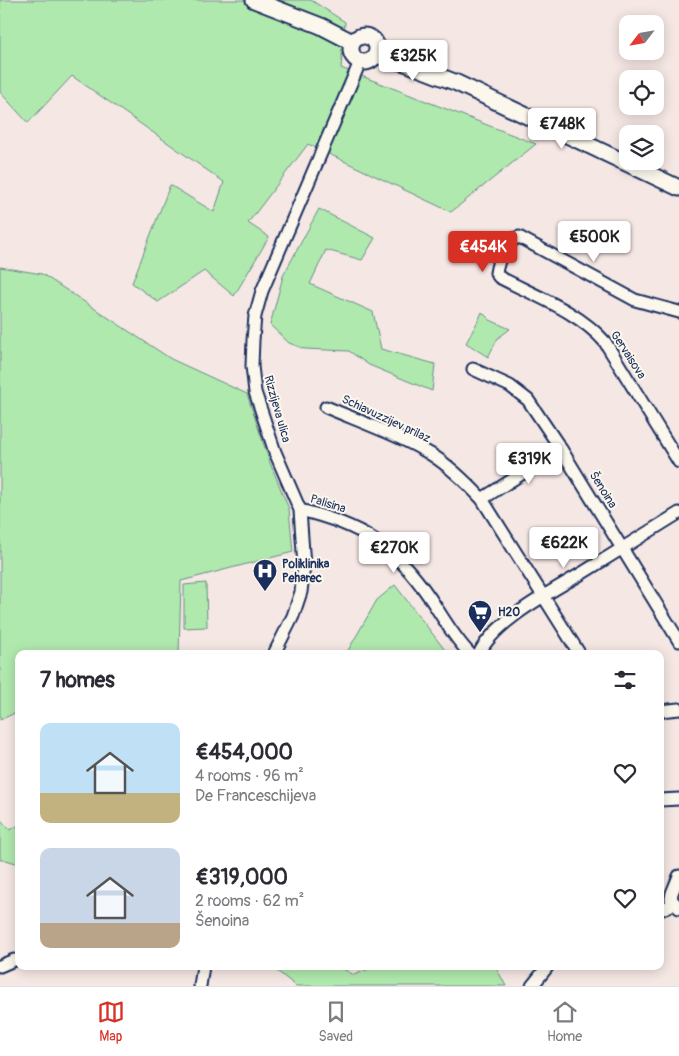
<!DOCTYPE html>
<meta charset="utf-8">
<style>
body{margin:0;font-family:Pangolin,sans-serif;background:#f7f7f7;color:#2b2b33;height:100vh;display:flex;flex-direction:column;font-size:19px;white-space:nowrap}
*{box-sizing:border-box;margin:0}
p{font-size:16px;color:#7c7c81}
.icon{flex:none;width:28px;height:28px;fill:none;stroke:currentColor;stroke-width:2;stroke-linecap:round;stroke-linejoin:round}
.map{position:relative;flex:1;overflow:hidden}
.sheet{position:absolute;left:15px;top:650px;width:649px;height:320px;display:flex;flex-direction:column;background:#fff;border-radius:10px;box-shadow:0 2px 12px #0003}
.sheet>*{flex:none}
.needle{width:32px;rotate:239deg}
.tools{position:absolute;left:619px;top:15px;display:grid;gap:10px}
.tools a{display:grid;place-items:center;width:45px;height:45px;border-radius:10px;background:#fff;box-shadow:0 2px 12px #0003;font-size:25px}
.price{position:absolute;translate:-50% -42px;padding:0 11px;border-radius:5px;background:#fff;color:#222;font-size:16px;line-height:32px;filter:drop-shadow(0 1px 2px #0008)}
.price::after{content:'';position:absolute;left:50%;top:30px;width:15px;height:11px;margin-left:-8px;background:inherit;clip-path:polygon(0 0,100% 0,50% 100%)}
.price.selected{background:#d93025;color:#fff}
ul{padding:0;list-style:none}
li{display:flex;align-items:center;gap:15px;height:125px;padding:0 25px}
li span{display:grid;place-items:center;flex:none;width:140px;height:100px;border-radius:10px;color:#555}
li>.icon{margin-inline-start:auto}
span .icon{width:60px;height:60px;fill:#fffc;stroke-width:1}
li b{font-size:21px}
h2{display:flex;justify-content:space-between;align-items:center;height:60px;padding:0 25px;font-size:21px}
.tab-bar{display:flex;justify-content:space-around;align-items:center;height:70px;border-top:1px solid #e1e1e2;background:#fff;font-size:14px;color:#7c7c81}
.tab-bar a{display:grid;justify-items:center;gap:2px}
.tab-bar .selected{color:#d93025}
.map>svg:first-child{display:block}
.green{fill:#b0e9ad;stroke:#668c86}
.lines{fill:none;stroke-linecap:round;stroke-linejoin:round}
.minor-casing{stroke:#1b2f5e;stroke-width:15}
.major-casing{stroke:#1b2f5e;stroke-width:19}
.minor{stroke:#fbf7ec;stroke-width:11}
.major{stroke:#fbf7ec;stroke-width:15}
.labels{text-anchor:middle;dominant-baseline:central;stroke-width:4;stroke-linejoin:round;paint-order:stroke}
.street-label{font-size:12px;fill:#1b2f5e;stroke:#fbf7ec}
.poi-label{font-size:12px;font-weight:bold;fill:#1b2f5e;stroke:#fbf7ec;text-anchor:start}
</style>
<div class="map">
<svg width="679" height="986" viewBox="0 0 679 986">
<rect width="100%" height="100%" fill="#f5e7e4"/>
<filter id="ink" filterUnits="userSpaceOnUse"><feTurbulence type="fractalNoise" baseFrequency=".02" numOctaves="2"/><feDisplacementMap in="SourceGraphic" scale="10" xChannelSelector="R" yChannelSelector="G"/><feConvolveMatrix kernelMatrix="1 2 1 2 8 2 1 2 1" color-interpolation-filters="sRGB"/></filter>
<g filter="url(#ink)">
<!-- green -->
<path class="green" d="M0,0H311L345,22L341,68L536,144L451,212L308,144L248,223L269,237L234,296L204,271L158,302L132,283L170,185L214,212L224,182L72,76L28,123L0,92Z
M319,209L375,238L362,260L326,250L310,284L373,312L381,349L435,364L432,391L369,365L349,351L305,349L289,343L270,325L283,276Z
M0,267L42,274L171,359L247,394L270,463L289,509L293,552L181,581L179,654H19V711L0,720Z
M482,312L490,320L510,329L498,338L488,357L466,343L479,319Z
M206,583L207,627L184,628V585Z
M395,585L448,654H346L377,600Z
M0,819L10,830L19,825V864L6,860H0Z
M338,966L354,975L376,966H495L506,986H296L272,967Z"/>
<g class="lines">
<defs>
<path id="minor" d="M679,312L635,300L519,237C506,241 498,260 496,273L499,277C535,296 578,311 605,342L679,462
M473,369L510,386L528,400L561,449L679,641
M326,407C361,422 399,435 432,455C451,467 467,483 482,499L579,653
M482,499L561,449
M300,510C361,525 394,545 430,598C442,616 454,638 470,654
M274,654L293,616L301,592L304,566L300,510L275,452L255,392L252,366L253,340L255,316L262,291L360,62
M479,654C495,620 553,591 584,572C616,552 647,533 679,513
M660,711L679,709
M660,800L679,799
M679,876L672,893L671,899L679,908
M660,910L674,904
M0,966L14,960
M200,986L203,966
M532,986L548,966"/>
<path id="major" d="M254,0L321,26L352,42
M351 49a13 13 0 1 1 26 0a13 13 0 1 1-26 0Z
M376,55L405,63L457,83L679,188"/>
</defs>
<!-- minor casing -->
<use href="#minor" class="minor-casing"/>
<!-- major casing -->
<use href="#major" class="major-casing"/>
<!-- minor -->
<use href="#minor" class="minor"/>
<!-- major -->
<use href="#major" class="major"/>
</g>
</g>
<!-- icons -->
<defs>
<symbol id="hospital-pin" viewBox="-11 -11 22 30"><path d="M0 17L-7.5 6A9.5 9.5 0 1 1 7.5 6Z" fill="#1b2f5e" stroke="#fbf7ec"/><path d="M-5-5h3v3.5h4V-5h3V5h-3V1.5h-4V5h-3Z" fill="#fff"/></symbol>
<symbol id="supermarket-pin" viewBox="-11 -11 22 30"><path d="M0 17L-7.5 6A9.5 9.5 0 1 1 7.5 6Z" fill="#1b2f5e" stroke="#fbf7ec"/><path d="M-6-5.5h2.5l.6 2H6L4.5 2H-2.5L-4.4-4H-6ZM-1.5 3.2a1.3 1.3 0 1 0 .1 0ZM3 3.2a1.3 1.3 0 1 0 .1 0Z" fill="#fff"/></symbol>
</defs>
<g fill-rule="evenodd">
<use href="#hospital-pin" x="251" y="557" width="28" height="38"/>
<use href="#supermarket-pin" x="466" y="598" width="28" height="38"/>
</g>
<g class="labels">
<!-- street labels -->
<g class="street-label">
<text transform="translate(628 355) rotate(57)">Gervaisova</text>
<text transform="translate(277 409) rotate(74)">Rizzijeva ulica</text>
<text transform="translate(386 419) rotate(25)">Schiavuzzijev prilaz</text>
<text transform="translate(603 490) rotate(58)">Šenoina</text>
<text transform="translate(328 504) rotate(17)">Palisina</text>
</g>
<!-- poi labels -->
<g class="poi-label">
<text x="282" y="564">Poliklinika<tspan x="282" dy="14">Peharec</tspan></text>
<text x="498" y="612">H2O</text>
</g>
</g>
</svg>
<div class="tools">
<a><svg class="needle" viewBox="-14 -14 28 28"><path d="M0-13l5 13h-10z" fill="#e53935"/><path d="M0 13l5-13h-10z" fill="#7c7c81"/></svg></a>
<a><svg class="icon" aria-label="locate" viewBox="0 0 24 24"><circle cx="12" cy="12" r="6"/><path d="M12 2v4M12 18v4M2 12h4M18 12h4"/></svg></a>
<a><svg class="icon" aria-label="layers" viewBox="0 0 24 24"><path d="M12 4l9 5-9 5-9-5zM3 14l9 5 9-5"/></svg></a>
</div>
<b class="price" style="left:413px;top:82px">€325K</b>
<b class="price" style="left:562px;top:150px">€748K</b>
<b class="price" style="left:594px;top:263px">€500K</b>
<b class="price selected" style="left:483px;top:273px">€454K</b>
<b class="price" style="left:529px;top:485px">€319K</b>
<b class="price" style="left:564px;top:569px">€622K</b>
<b class="price" style="left:394px;top:574px">€270K</b>
<section class="sheet">
<h2>7 homes<svg class="icon" aria-label="filters" viewBox="0 0 24 24"><path d="M4 7h16M4 17h16"/><circle cx="9" cy="7" r="2"/><circle cx="15" cy="17" r="2"/></svg></h2>
<ul>
<li><span style="background:linear-gradient(#bfe0f5 70%,#c2b280 0)"><svg class="icon" aria-label="home" viewBox="0 0 24 24"><path d="M3 11l9-7 9 7M6 9v11h12V9"/></svg></span><div><b>€454,000</b><p>4 rooms · 96 m²</p><p>De Franceschijeva</p></div><svg class="icon" aria-label="heart" viewBox="0 0 24 24"><path d="M12 20l-8-8c-3-5 5-10 8-4 3-6 11-1 8 4z"/></svg></li>
<li><span style="background:linear-gradient(#c9d6e8 75%,#b9a48a 0)"><svg class="icon" aria-label="home" viewBox="0 0 24 24"><path d="M3 11l9-7 9 7M6 9v11h12V9"/></svg></span><div><b>€319,000</b><p>2 rooms · 62 m²</p><p>Šenoina</p></div><svg class="icon" aria-label="heart" viewBox="0 0 24 24"><path d="M12 20l-8-8c-3-5 5-10 8-4 3-6 11-1 8 4z"/></svg></li>
</ul>
</section>
</div>
<nav class="tab-bar">
<a class="selected"><svg class="icon" aria-label="map" viewBox="0 0 24 24"><path d="M3 6l6-2 6 2 6-2v14l-6 2-6-2-6 2zM9 4v14M15 6v14"/></svg>Map</a>
<a><svg class="icon" aria-label="saved" viewBox="0 0 24 24"><path d="M7 4h10v16l-5-4-5 4z"/></svg>Saved</a>
<a><svg class="icon" aria-label="home" viewBox="0 0 24 24"><path d="M3 11l9-7 9 7M6 9v11h12V9"/></svg>Home</a>
</nav>
